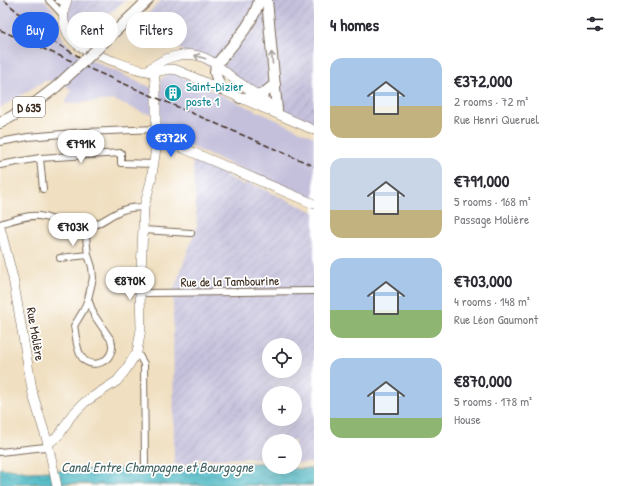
<!DOCTYPE html>
<meta charset="utf-8">
<style>
body{margin:0;font-family:"Patrick Hand",sans-serif;background:#f7f7f7;color:#2b2b33;height:100vh;display:flex;flex-direction:column;font-size:15px;white-space:nowrap}
*{box-sizing:border-box;margin:0}
p{font-size:13px;color:#7c7c81}
.icon{flex:none;width:22px;height:22px;fill:none;stroke:currentColor;stroke-width:2;stroke-linecap:round;stroke-linejoin:round}
.map{position:relative;flex:1;overflow:hidden}
.panel{display:flex;flex-direction:column;background:#fff;width:308px}
.panel>*{flex:none}
.guide{position:absolute;left:12px;top:12px;width:242px;height:36px;display:flex;gap:8px}
.controls{position:absolute;left:262px;top:338px;display:grid;gap:8px}
.controls a{display:grid;place-items:center;width:40px;height:40px;border-radius:50%;background:#fff;box-shadow:0 4px 16px #0002;font-size:20px}
.price{position:absolute;translate:-50% -34px;padding:0 9px;border-radius:14px;background:#fff;color:#222;font-size:13px;line-height:26px;filter:drop-shadow(0 1px 2px #0008)}
.price::after{content:'';position:absolute;left:50%;top:24px;width:12px;height:9px;margin-left:-6px;background:inherit;clip-path:polygon(0 0,100% 0,50% 100%)}
.price.current{background:#2563eb;color:#fff}
ul{padding:0;list-style:none}
li{display:flex;align-items:center;gap:12px;height:100px;padding:0 16px}
li span{display:grid;place-items:center;flex:none;width:112px;height:80px;border-radius:12px;color:#555}
li>.icon{margin-inline-start:auto}
span .icon{width:48px;height:48px;fill:#fffc;stroke-width:1}
li b{font-size:17px}
h2{display:flex;justify-content:space-between;align-items:center;height:48px;padding:0 16px;font-size:17px}
.tag{padding:0 14px;border-radius:18px;background:#fff;box-shadow:0 4px 16px #0002;font-size:14px;line-height:36px}
.tag.current{background:#2563eb;color:#fff}
main{display:flex;flex:1;min-height:0}
.map>svg:first-child{display:block}
.industrial{fill:url(#industrial-furrows);fill-rule:evenodd}
.railway{fill:#c4c0db}
.water{fill:url(#water-waves);stroke:#427070}
.lines{fill:none;stroke-linecap:round;stroke-linejoin:round}
.street-casing{stroke:#7a6957;stroke-width:8}
.secondary-casing{stroke:#7a6957;stroke-width:10}
.primary-casing{stroke:#7a6957;stroke-width:12}
.street{stroke:#fff;stroke-width:6}
.secondary{stroke:#fff;stroke-width:9}
.primary{stroke:#fff;stroke-width:10}
.rail{stroke:#3b2a1e;stroke-width:1.5;stroke-dasharray:6 3;stroke-linecap:butt}
.primary-bridge-casing{stroke:#7a6957;stroke-width:12;stroke-linecap:butt}
.primary-bridge{stroke:#fff;stroke-width:10}
.oneway{stroke:#a79f9a}
.labels{text-anchor:middle;dominant-baseline:central;stroke-width:3.5;stroke-linejoin:round;paint-order:stroke}
.shield{fill:#fff;stroke:#766a62;stroke-width:1}
.shield-label{font-size:12px;font-weight:bold;fill:#3b2a1e}
.culture-label{font-size:13px;fill:#0d838f;stroke:#fff;text-anchor:start}
.street-label{font-size:13px;fill:#3b2a1e;stroke:#fff}
.water-label{font-size:14px;font-style:italic;fill:#416260;stroke:#fff}
</style>
<main>
<div class="map">
<svg width="314" height="486" viewBox="0 0 314 486">
<defs>
<pattern id="industrial-furrows" width="10" height="10" patternUnits="userSpaceOnUse"><rect width="10" height="10" fill="#c4c0db"/><path d="M-1 1l2-2M0 10L10 0M9 11l2-2" fill="none" stroke="#a9a5bc"/></pattern>
<pattern id="water-waves" width="16" height="10" patternUnits="userSpaceOnUse"><rect width="16" height="10" fill="#49b7c3"/><path d="M0 5q4-4 8 0t8 0" fill="none" stroke="#3e959e"/></pattern>
</defs>
<rect width="100%" height="100%" fill="#fff"/>
<filter id="ink" filterUnits="userSpaceOnUse"><feTurbulence type="fractalNoise" baseFrequency=".025" numOctaves="2"/><feDisplacementMap in="SourceGraphic" scale="8" xChannelSelector="R" yChannelSelector="G"/><feConvolveMatrix kernelMatrix="1 2 1 2 8 2 1 2 1" color-interpolation-filters="sRGB"/></filter>
<filter id="wash" filterUnits="userSpaceOnUse"><feTurbulence type="fractalNoise" baseFrequency=".012" numOctaves="4" result="noise"/><feDisplacementMap in="SourceGraphic" scale="16" xChannelSelector="R" yChannelSelector="G"/><feGaussianBlur stdDeviation="0.9" result="paint"/><feColorMatrix in="noise" values="0 0 0 0 0 0 0 0 0 0 0 0 0 0 0 0 0 1.4 0 .05"/><feComposite in="paint" operator="in"/></filter>
<g filter="url(#wash)">
<rect width="100%" height="100%" fill="#f0dfc0"/>
<!-- industrial -->
<path class="industrial" d="M54,0H126L82,35Z
M162,0H314V124L289,113L137,24Z
M192,155L206,160L207,163L232,179L245,185L247,182L314,212V463H295V441H269V459L267,458L197,459L186,465L174,464L173,292L197,226ZM269,345H295V371H269ZM269,393H295V419H269Z"/>
<!-- railway -->
<path class="railway" d="M0,0H45L53,9L56,15L59,30L63,40L78,54L161,92L160,80L171,72L314,137V201L169,137L164,133L154,114L144,113L114,100L65,104L71,91L66,85L55,81H44L0,108Z"/>
<!-- water -->
<path class="water" d="M198,463H264L271,468L314,469V485H98L61,483L0,485V468L29,472L96,469H190Z"/>
</g>
<g filter="url(#ink)">
<g class="lines">
<defs>
<path id="street" d="M49,0L63,15
M58,0L65,3
M0,142L28,137L86,132L156,129
M40,158L43,189
M0,165L40,158L121,153V163L154,164
M0,224C12,220 26,215 39,216C55,218 67,229 84,228C98,227 110,214 123,210C130,207 137,208 144,207
M85,228L88,255L92,267L93,278L88,299L94,315L111,340C118,362 88,373 80,354C76,346 76,334 74,326L83,311L88,299
M143,230L191,233
M60,258L88,255
M147,293L314,291
M137,352L144,364L145,464
M0,452L45,447L48,444"/>
<path id="secondary" d="M67,0C64,7 63,14 64,21C67,46 91,53 111,60C124,65 138,71 153,72C161,72 168,67 177,70L314,130
M147,71C163,57 187,49 207,59C217,64 225,72 234,79C248,88 261,98 274,108
M156,134L185,149L314,204
M0,227L13,278L33,395L48,444L57,486
M48,444L60,434L71,416L85,402L117,381L125,371L137,352L141,329L140,292L144,207L151,181L156,148V91L154,72"/>
<path id="primary" d="M267,0L277,110
M98,48L148,0
M221,89L215,73L216,65C231,46 254,24 259,0
M240,98C257,98 262,96 275,84
M0,123L31,106L56,87"/>
</defs>
<!-- street casing -->
<use href="#street" class="street-casing"/>
<!-- secondary casing -->
<use href="#secondary" class="secondary-casing"/>
<!-- primary casing -->
<use href="#primary" class="primary-casing"/>
<!-- street -->
<use href="#street" class="street"/>
<!-- secondary -->
<use href="#secondary" class="secondary"/>
<!-- primary -->
<use href="#primary" class="primary"/>
<!-- rail -->
<path class="rail" d="M4,0L47,38L90,63
M0,30L314,166"/>
<defs>
<path id="primary-bridge" d="M56,87L98,48"/>
</defs>
<!-- primary-bridge casing -->
<use href="#primary-bridge" class="primary-bridge-casing"/>
<!-- primary-bridge -->
<use href="#primary-bridge" class="primary-bridge"/>
</g>
<!-- one-way arrows -->
<defs><path id="oneway-shaft" d="M-6 0H5M1.5-3L5.5 0L1.5 3" fill="none" stroke-width="1.6" stroke-linecap="round" stroke-linejoin="round"/></defs>
<g class="oneway">
<use href="#oneway-shaft" transform="translate(200 57) rotate(-163)"/>
<use href="#oneway-shaft" transform="translate(272 58) rotate(-95)"/>
</g>
</g>
<!-- icons -->
<defs>
<symbol id="building-disc" viewBox="-11 -11 22 22"><circle r="9.5" fill="#0f9aa8" stroke="#fff"/><path d="M-4-6H4V6H1V3H-1V6H-4ZM-2.5-4.3h1.7v1.8h-1.7ZM.8-4.3h1.7v1.8H.8ZM-2.5-1h1.7V.8h-1.7ZM.8-1h1.7V.8H.8Z" fill="#fff"/></symbol>
</defs>
<g fill-rule="evenodd">
<use href="#building-disc" x="163" y="83" width="20" height="20"/>
</g>
<g class="labels">
<!-- shield labels -->
<rect class="shield" x="13" y="97" width="32" height="20" rx="3"/>
<g class="shield-label">
<text x="29" y="107">D 635</text>
</g>
<!-- culture labels -->
<g class="culture-label">
<text x="186" y="86">Saint-Dizier<tspan x="186" dy="15">poste 1</tspan></text>
</g>
<!-- street labels -->
<g class="street-label">
<text transform="translate(230 281) rotate(-1)">Rue de la Tambourine</text>
<text transform="translate(36 334) rotate(80)">Rue Molière</text>
</g>
<!-- water labels -->
<g class="water-label">
<text x="157" y="466">Canal Entre Champagne et Bourgogne</text>
</g>
</g>
</svg>
<div class="controls">
<a><svg class="icon" aria-label="locate" viewBox="0 0 24 24"><circle cx="12" cy="12" r="6"/><path d="M12 2v4M12 18v4M2 12h4M18 12h4"/></svg></a>
<a>+</a>
<a>−</a>
</div>
<b class="price current" style="left:171px;top:158px">€372K</b>
<b class="price" style="left:81px;top:164px">€791K</b>
<b class="price" style="left:73px;top:247px">€703K</b>
<b class="price" style="left:130px;top:301px">€870K</b>
<div class="guide">
<a class="tag current">Buy</a>
<a class="tag">Rent</a>
<a class="tag">Filters</a>
</div>
</div>
<section class="panel">
<h2>4 homes<svg class="icon" aria-label="filters" viewBox="0 0 24 24"><path d="M4 7h16M4 17h16"/><circle cx="9" cy="7" r="2"/><circle cx="15" cy="17" r="2"/></svg></h2>
<ul>
<li><span style="background:linear-gradient(#a9c7e8 60%,#c2b280 0)"><svg class="icon" aria-label="home" viewBox="0 0 24 24"><path d="M3 11l9-7 9 7M6 9v11h12V9"/></svg></span><div><b>€372,000</b><p>2 rooms · 72 m²</p><p>Rue Henri Queruel</p></div></li>
<li><span style="background:linear-gradient(#c9d6e8 65%,#c2b280 0)"><svg class="icon" aria-label="home" viewBox="0 0 24 24"><path d="M3 11l9-7 9 7M6 9v11h12V9"/></svg></span><div><b>€791,000</b><p>5 rooms · 168 m²</p><p>Passage Molière</p></div></li>
<li><span style="background:linear-gradient(#a9c7e8 65%,#8fb573 0)"><svg class="icon" aria-label="home" viewBox="0 0 24 24"><path d="M3 11l9-7 9 7M6 9v11h12V9"/></svg></span><div><b>€703,000</b><p>4 rooms · 148 m²</p><p>Rue Léon Gaumont</p></div></li>
<li><span style="background:linear-gradient(#a9c7e8 75%,#8fb573 0)"><svg class="icon" aria-label="home" viewBox="0 0 24 24"><path d="M3 11l9-7 9 7M6 9v11h12V9"/></svg></span><div><b>€870,000</b><p>5 rooms · 178 m²</p><p>House</p></div></li>
</ul>
</section>
</main>
